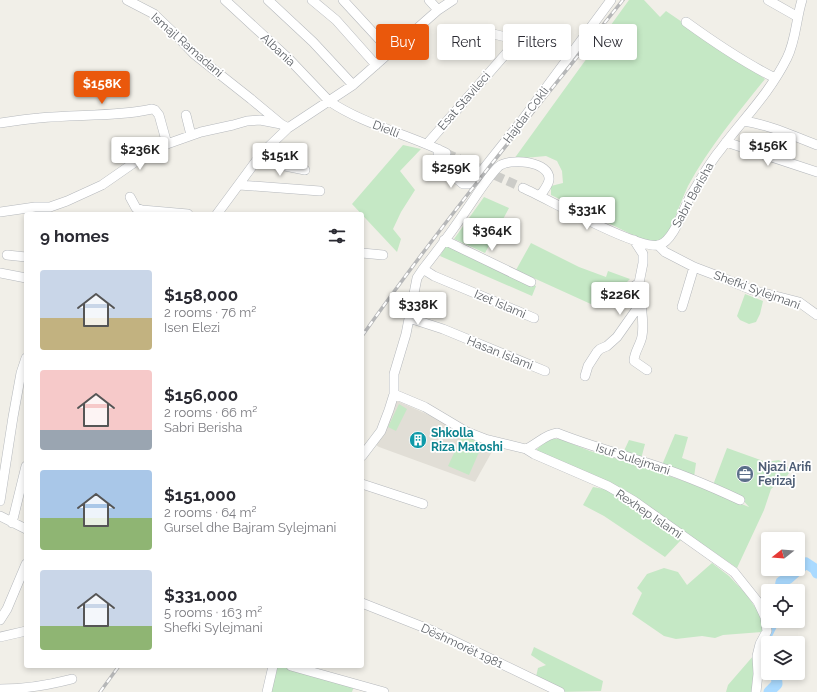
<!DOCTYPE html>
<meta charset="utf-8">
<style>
body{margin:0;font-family:Raleway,sans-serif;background:#f7f7f7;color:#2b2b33;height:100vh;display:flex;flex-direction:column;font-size:15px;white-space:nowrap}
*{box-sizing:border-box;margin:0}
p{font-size:13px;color:#7c7c81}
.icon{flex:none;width:22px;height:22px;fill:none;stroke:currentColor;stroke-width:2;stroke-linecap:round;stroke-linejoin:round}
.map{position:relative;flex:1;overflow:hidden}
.side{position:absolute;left:24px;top:212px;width:340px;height:456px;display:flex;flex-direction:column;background:#fff;border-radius:4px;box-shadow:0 2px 6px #0003}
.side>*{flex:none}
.banner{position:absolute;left:376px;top:24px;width:380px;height:36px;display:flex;gap:8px}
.needle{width:26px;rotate:253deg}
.fabs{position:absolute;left:761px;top:532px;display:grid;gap:8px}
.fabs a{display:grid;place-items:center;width:44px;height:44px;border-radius:4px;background:#fff;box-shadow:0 2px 6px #0003;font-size:20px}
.price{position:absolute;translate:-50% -34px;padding:0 9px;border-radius:4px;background:#fff;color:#222;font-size:13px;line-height:26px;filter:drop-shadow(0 1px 2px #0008)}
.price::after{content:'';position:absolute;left:50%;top:24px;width:12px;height:9px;margin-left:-6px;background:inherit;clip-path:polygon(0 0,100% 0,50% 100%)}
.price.on{background:#ea580c;color:#fff}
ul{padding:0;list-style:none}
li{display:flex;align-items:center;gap:12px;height:100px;padding:0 16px}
li span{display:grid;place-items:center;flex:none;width:112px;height:80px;border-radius:4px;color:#555}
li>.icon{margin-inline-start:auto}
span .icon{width:48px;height:48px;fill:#fffc;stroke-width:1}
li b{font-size:17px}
h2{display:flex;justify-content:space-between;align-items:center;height:48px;padding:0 16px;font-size:17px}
.pill{padding:0 14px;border-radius:4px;background:#fff;box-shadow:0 2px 6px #0003;font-size:14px;line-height:36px}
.pill.on{background:#ea580c;color:#fff}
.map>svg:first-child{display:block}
.education{fill:#e1ded6}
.green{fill:#c5e8c5}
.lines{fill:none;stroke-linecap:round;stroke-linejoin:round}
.river{stroke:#aadaff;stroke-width:11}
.minor-tunnel{stroke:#ccccc8;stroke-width:9;stroke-dasharray:9 4.5;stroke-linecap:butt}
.minor-casing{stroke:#b5b8bc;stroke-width:10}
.minor{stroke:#fff;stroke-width:9}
.rail-casing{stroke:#b6b7b8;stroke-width:3.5}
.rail{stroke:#fff;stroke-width:2;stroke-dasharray:6;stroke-linecap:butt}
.labels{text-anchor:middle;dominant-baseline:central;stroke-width:3.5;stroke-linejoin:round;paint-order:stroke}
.street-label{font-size:12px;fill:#5f6368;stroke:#fff}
.culture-label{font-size:12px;font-weight:bold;fill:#0d838f;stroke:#fff;text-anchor:start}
.service-label{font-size:12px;font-weight:bold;fill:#4e5e75;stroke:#fff;text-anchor:start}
</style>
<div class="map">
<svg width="817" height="692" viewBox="0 0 817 692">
<rect width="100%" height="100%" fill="#f1efe8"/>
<!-- education -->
<path class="education" d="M393,399L492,443L494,448L475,482L379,447L373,443Z"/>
<!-- green -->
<path class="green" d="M629,0H644L660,17L666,11L765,79C738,113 709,147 688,186C679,205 674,225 662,242L643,240L551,195V186L563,183L562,171L557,161L546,156L514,159Z
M403,145L421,149L400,171L415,190L401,212L393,229L401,239L397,252L352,204Z
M484,197L509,208L485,253L454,239Z
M531,243L579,267L606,277L608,271L630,279L611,298L593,305L516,270Z
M447,244L536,286L532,296L440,256Z
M745,294L763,301L760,314L756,322L749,324L740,320L737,316Z
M399,404L407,409L396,431L388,427Z
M463,434L483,443L469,475L448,466Z
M675,434L688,437L682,458L696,463L694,477L662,465Z
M548,439H560L590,451L628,462L687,482L749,507L742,499L713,485L727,448L766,462L779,460L791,470L787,476L771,489L764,510L737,568L650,508L534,452Z
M629,440L645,444L641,459L623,453Z
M593,487L609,490L655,520L681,540L665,557L604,516L583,505Z
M712,563L729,576L746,594L762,617V632L723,635L715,638L702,636L676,639L664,636L632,614L642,593L637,588L647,574L664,568L678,572L687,585Z
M534,647L603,681L601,691L558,692L535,681L538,668L546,665L531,655Z
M754,655L755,667L752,692H726L728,685Z
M276,666H301L356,680L352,692H269Z"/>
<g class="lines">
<!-- river -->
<path class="river" d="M781,591L780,589L781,582L789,578L806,563L815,569L817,573
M768,658C758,647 768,632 774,621
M769,692L777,684L776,673"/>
<!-- minor-tunnel -->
<path class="minor-tunnel" d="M446,153L523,188"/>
<defs>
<path id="minor" d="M127,0L154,14L176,35L194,54L251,99L281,124
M225,0L289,59L329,101C364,125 408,134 446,153
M268,0L313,42L353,85
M312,0L336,20L376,65
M343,0L390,51
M429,0L438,10
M768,0L798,17
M686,22C715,43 743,62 775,78
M186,115L191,135
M744,121C770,125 793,136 817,145
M0,123C13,121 26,119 39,118C77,114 115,117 152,109L155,110L159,115L167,144
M726,142L817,172
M427,144L510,49L514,41L506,37L489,33
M438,149V159L441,166L463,184H468L473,182L523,119L611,0
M262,153L285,166L305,170
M239,185L320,191
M523,188C548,199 638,250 659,245C674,241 684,207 691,195C701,179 709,163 721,149C744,118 769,94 787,58C796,40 796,19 802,0
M130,197L136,208L142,210L188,214
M0,212L35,207H50L67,201L102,185L138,160L167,144L201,132L233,125L247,121L260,120L281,124L288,128
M217,214L262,153L288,128L353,85L438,10L453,0
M444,240L531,282
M658,245L665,252L694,267L723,278L752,290L799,302L817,315
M362,253L383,255
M7,255L26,257
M423,269L434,276L534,318
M0,273L26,278
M628,299L633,287L639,283
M641,303C642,313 644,325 642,336C641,344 634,352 634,361L647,370
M682,307L694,267
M409,318L443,329L545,371
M585,376L588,366L597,352L600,349L607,346L617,337L641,303L639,283L643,263V254L634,240
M394,394L425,407L467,432L485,439L526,449L534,454L608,486L634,501L734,572L758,602L765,617L767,631L760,644L757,656L758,674L756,692
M526,449C537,444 546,434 557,433C587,445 617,453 647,463C679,473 710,486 740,500
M362,456L381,431L389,410L394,394V374L406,334L417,278L423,269C438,250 453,230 467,209C476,196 487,178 498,167C509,157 551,161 549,180C548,186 543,191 540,196
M362,484L423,504
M0,501L13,417L21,373L26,358
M0,516L26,529
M12,523L26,466
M362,603L433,631L560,692
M0,620L7,609L26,564
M0,637L26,631
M291,666L384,692
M0,689C24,689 49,685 72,679
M267,692L273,666"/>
</defs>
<!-- minor casing -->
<use href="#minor" class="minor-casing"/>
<!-- minor -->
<use href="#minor" class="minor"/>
<defs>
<path id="rail" d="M362,336C444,220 534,111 623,0
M100,692L119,666"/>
</defs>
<!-- rail casing -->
<use href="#rail" class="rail-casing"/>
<!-- rail -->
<use href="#rail" class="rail"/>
</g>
<!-- icons -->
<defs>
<symbol id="building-disc" viewBox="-11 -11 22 22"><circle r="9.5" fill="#0f9aa8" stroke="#fff"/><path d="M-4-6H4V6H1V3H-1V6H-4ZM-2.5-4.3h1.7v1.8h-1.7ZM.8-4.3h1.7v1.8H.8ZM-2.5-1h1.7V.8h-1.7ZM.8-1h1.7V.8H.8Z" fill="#fff"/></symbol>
<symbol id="office-disc" viewBox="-11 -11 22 22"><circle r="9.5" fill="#5c6f8a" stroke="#fff"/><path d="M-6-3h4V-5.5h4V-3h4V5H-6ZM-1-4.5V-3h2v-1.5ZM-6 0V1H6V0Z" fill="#fff"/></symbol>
</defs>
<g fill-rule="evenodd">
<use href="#building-disc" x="408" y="430" width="20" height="20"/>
<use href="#office-disc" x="735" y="464" width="20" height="20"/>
</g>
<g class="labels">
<!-- street labels -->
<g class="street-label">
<text transform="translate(187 45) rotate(41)">Ismajl Ramadani</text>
<text transform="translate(278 50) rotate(43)">Albania</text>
<text transform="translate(464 101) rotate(-49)">Esat Stavileci</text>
<text transform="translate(526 115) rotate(-53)">Hajdar Cokli</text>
<text transform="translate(386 129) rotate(21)">Dielli</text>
<text transform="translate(693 195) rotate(-61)">Sabri Berisha</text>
<text transform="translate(757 290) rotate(20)">Shefki Sylejmani</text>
<text transform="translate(500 304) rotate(23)">Izet Islami</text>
<text transform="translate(500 353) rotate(22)">Hasan Islami</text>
<text transform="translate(633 459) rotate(18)">Isuf Sulejmani</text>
<text transform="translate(649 514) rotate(34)">Rexhep Islami</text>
<text transform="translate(462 646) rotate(25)">Dëshmorët 1981</text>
</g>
<!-- culture labels -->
<g class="culture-label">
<text x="431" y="433">Shkolla<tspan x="431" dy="14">Riza Matoshi</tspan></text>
</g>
<!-- service labels -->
<g class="service-label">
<text x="758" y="467">Njazi Arifi<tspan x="758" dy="14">Ferizaj</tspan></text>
</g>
</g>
</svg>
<div class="fabs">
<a><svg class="needle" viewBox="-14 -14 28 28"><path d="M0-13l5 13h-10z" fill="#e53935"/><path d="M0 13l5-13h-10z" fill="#7c7c81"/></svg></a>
<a><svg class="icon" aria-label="locate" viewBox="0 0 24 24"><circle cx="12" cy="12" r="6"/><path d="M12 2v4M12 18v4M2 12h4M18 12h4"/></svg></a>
<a><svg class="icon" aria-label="layers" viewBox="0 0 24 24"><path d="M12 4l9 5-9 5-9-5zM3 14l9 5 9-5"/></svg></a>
</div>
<b class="price on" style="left:102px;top:105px">$158K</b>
<b class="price" style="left:768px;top:167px">$156K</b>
<b class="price" style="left:140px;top:171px">$236K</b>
<b class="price" style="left:280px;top:177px">$151K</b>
<b class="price" style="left:451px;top:189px">$259K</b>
<b class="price" style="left:587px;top:231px">$331K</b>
<b class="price" style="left:492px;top:252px">$364K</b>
<b class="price" style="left:620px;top:316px">$226K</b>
<b class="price" style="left:418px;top:326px">$338K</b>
<div class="banner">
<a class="pill on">Buy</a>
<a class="pill">Rent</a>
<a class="pill">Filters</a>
<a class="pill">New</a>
</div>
<section class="side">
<h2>9 homes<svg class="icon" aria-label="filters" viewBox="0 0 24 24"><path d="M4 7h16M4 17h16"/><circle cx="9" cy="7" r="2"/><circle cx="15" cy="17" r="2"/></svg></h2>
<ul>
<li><span style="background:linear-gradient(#c9d6e8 60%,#c2b280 0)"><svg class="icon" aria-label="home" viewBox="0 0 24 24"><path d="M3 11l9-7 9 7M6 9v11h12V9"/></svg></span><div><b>$158,000</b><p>2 rooms · 76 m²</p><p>Isen Elezi</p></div></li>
<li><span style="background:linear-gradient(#f6c9c9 75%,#9aa5b1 0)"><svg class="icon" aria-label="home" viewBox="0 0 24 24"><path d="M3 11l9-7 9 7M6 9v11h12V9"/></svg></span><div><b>$156,000</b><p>2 rooms · 66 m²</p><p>Sabri Berisha</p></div></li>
<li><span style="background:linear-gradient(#a9c7e8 60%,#8fb573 0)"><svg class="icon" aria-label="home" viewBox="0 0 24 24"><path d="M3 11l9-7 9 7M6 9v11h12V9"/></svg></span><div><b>$151,000</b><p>2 rooms · 64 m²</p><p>Gursel dhe Bajram Sylejmani</p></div></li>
<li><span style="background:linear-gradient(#c9d6e8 70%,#8fb573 0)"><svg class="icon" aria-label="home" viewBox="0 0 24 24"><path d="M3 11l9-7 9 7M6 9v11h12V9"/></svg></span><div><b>$331,000</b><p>5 rooms · 163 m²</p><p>Shefki Sylejmani</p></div></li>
</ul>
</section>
</div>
